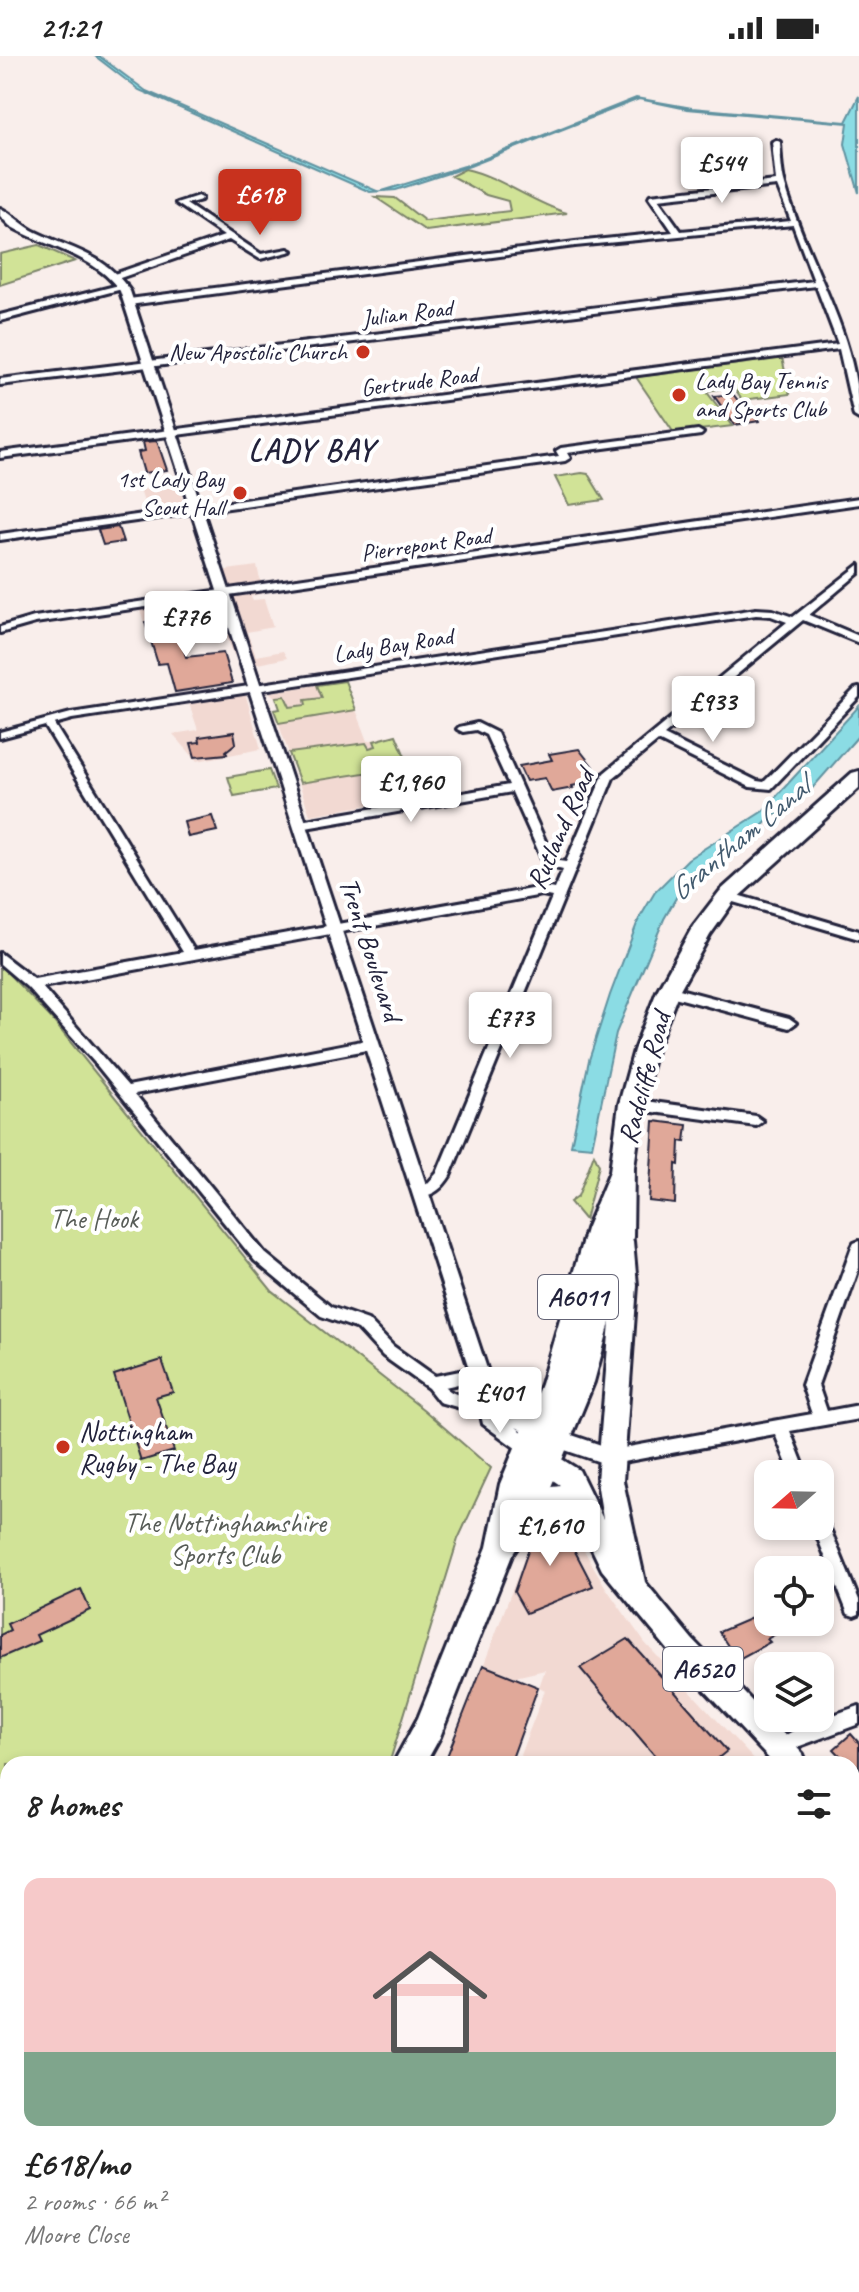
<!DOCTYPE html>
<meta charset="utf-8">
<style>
body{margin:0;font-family:Caveat,sans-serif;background:#f6f6f6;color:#222;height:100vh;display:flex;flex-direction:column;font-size:30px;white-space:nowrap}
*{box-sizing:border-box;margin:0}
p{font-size:26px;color:#767676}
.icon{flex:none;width:44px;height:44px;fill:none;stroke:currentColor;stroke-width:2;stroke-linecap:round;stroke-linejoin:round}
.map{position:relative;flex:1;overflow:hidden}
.details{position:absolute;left:0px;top:1700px;width:860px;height:536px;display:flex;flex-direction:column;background:#fff;border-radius:24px 24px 0 0;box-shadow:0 4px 12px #0003}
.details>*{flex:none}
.needle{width:52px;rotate:250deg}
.controls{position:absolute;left:754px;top:1404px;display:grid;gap:16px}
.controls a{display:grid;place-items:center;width:80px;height:80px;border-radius:16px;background:#fff;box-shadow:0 4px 12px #0003;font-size:40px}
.price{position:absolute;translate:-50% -68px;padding:0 18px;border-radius:8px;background:#fff;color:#222;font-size:26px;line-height:52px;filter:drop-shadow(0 2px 4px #0008)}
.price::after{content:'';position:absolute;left:50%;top:48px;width:24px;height:18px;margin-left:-12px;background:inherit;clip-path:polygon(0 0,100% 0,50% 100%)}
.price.selected{background:#c8321e;color:#fff}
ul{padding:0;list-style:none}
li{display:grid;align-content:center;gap:16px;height:424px;padding:0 24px}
li span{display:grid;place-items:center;height:248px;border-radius:16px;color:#555}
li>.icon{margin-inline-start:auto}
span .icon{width:144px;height:144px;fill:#fffc;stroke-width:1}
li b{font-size:34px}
h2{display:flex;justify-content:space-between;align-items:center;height:96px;padding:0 24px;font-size:34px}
.status{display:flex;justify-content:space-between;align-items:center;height:56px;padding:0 40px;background:#fff;direction:ltr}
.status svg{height:22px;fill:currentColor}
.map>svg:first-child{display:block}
.built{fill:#f2d9d2}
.green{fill:#d1e397;stroke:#7a8269;stroke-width:2}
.water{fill:#8bdce4;stroke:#6192a0;stroke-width:2}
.building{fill:#e0a899;stroke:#22223b;stroke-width:2}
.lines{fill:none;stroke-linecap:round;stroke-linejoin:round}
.street-casing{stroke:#22223b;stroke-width:6}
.secondary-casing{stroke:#22223b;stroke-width:6}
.primary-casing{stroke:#22223b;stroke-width:6}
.highway-casing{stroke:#22223b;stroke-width:6}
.street{fill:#fff;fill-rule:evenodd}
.secondary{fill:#fff;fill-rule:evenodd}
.primary{fill:#fff;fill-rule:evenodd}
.highway{fill:#fff;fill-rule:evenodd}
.poi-dot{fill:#c8321e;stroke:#fff;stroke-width:3}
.labels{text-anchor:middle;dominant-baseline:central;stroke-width:8;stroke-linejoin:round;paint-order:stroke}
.far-street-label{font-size:24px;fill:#22223b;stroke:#fff}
.far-poi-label{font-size:24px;fill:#22223b;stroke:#fff;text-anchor:end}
.shield{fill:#fff;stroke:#646476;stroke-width:2}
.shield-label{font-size:26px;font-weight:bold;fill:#22223b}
.street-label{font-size:28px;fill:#22223b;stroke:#fff}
.park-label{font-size:28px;fill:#575c57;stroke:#fff}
.poi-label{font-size:28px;fill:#22223b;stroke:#fff;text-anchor:start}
.far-district-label{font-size:30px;font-weight:bold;letter-spacing:2px;fill:#22223b;stroke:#fff}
.water-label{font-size:30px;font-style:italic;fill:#425a6e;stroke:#fff}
</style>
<div class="status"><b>21:21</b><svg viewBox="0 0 49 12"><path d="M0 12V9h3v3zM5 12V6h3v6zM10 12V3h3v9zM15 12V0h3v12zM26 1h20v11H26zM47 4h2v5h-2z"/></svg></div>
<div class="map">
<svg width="859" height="2236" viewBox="0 0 859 2236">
<rect width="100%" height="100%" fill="#f9eeeb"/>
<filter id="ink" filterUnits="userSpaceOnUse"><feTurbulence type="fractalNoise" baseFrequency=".0125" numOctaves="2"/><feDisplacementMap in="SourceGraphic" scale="16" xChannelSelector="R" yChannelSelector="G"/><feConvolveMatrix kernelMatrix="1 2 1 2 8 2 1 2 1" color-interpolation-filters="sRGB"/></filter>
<g filter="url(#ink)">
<!-- built -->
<path class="built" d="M179,430L185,450L147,455L140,434Z
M257,510L263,537L251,540L253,544L264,543L273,571L247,576L256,600L283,595L287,602L248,610L245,597L234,599L226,579L152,591L139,551L219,539L212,516Z
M345,625L368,685L396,678L421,740L310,759L274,654L280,653L276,642L269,636Z
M240,637L246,640L261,693L197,705L173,678L198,674L188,644Z
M541,1458L564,1460L606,1532L645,1587L758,1708H527L520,1699L545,1634L539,1631L545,1614L515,1621L484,1608Z
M852,1809L859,1816V2028L852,2021Z
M8,2133V2228H189L186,2236H0V2139Z"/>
<!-- green -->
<path class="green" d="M465,113C499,120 531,146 567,157L426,175L375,141L395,142L425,165L510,155L508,145L486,139L451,120Z
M39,189L75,205L0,229V198Z
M782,302L790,338L742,344L733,331L706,335L733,370L674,377L636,321Z
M582,417L588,418L604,444L569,449L555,421Z
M345,625L356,654L279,667L274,654L280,653L276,641L285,640L290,651L306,649L305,644L322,642L317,629Z
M396,679L409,710L300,727L289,697L366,687L369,692L376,690L374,685Z
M269,714L276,733L234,740L228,721Z
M0,909L51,962L272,1235L424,1354L491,1412L458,1483L389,1708H8V2037L0,2044Z
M594,1098L599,1109L585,1164L570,1146L578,1140Z"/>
<!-- water -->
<path class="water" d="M95,0H99L146,35L379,136L471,108L636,42L692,52L846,66L859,40V137L845,88L848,67L687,53L639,43L470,110L396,134L370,136L139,34Z
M859,650V679L801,745L785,757L773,759L740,793L685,826L664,863L616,977L592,1091L571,1089L589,1004L610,939L638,865L655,836L688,803L763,755Z"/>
<!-- building -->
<path class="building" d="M733,338L740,347L744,346L759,365L735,369L714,340Z
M157,385L167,414L144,417L138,396L145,395L143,386Z
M118,471L123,486L103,489L98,474Z
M174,562L186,601L223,597L232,627L175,636L167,607L158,608L145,566Z
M234,676L236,687L226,695L227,698L195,701L191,687L200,686L199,681Z
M579,693L593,711L586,727L572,730L573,732L552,736L545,722L526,725L519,710L552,704L549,698Z
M212,760L217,775L188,781L184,766Z
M654,1065L687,1069L685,1086L680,1085L679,1109L676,1108L675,1148L649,1145Z
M162,1304L173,1336L156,1341L174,1395L141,1405L114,1319Z
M545,1459L558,1463L557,1472L566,1478L593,1530L526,1557L514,1536L538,1466Z
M81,1533L90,1554L36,1579L39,1585L0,1602V1579L10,1574L7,1568Z
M768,1555V1566L776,1578L767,1583L770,1586L737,1604L719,1576Z
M628,1583L727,1695L711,1708H662L580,1612Z
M483,1609L538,1631L510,1708H444Z
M851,1678L859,1687V1719L834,1693Z"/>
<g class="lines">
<defs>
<path id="street" d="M776,84L780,86C781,100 781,116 785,129C807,207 859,279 859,363L854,360L839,293L0,402V396L838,288L816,230L0,329V323L814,225L793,169L575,190L129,249L125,246L129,243L575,186L673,176L649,141L650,139L776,125L772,86ZM777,130L791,165L681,175L658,143Z
M198,140L202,142L201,144L186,148L261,198L288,193L292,195L260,203L229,184L120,222H114V218L224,180L176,147Z
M123,228H126V232L0,265V259Z
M698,374L703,377L701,379L567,397L570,402L565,405L0,484V478L559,400L556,395L561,392Z
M859,442V448L35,567L0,577V571L34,561Z
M859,509V517L809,559L859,580V587L803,564L664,679L757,725L764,726L855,633L859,632V641L771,733L750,731L658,685L613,722L450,1120C442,1133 431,1143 415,1139L413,1135L415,1131L427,1128L437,1117L552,841L542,839L42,931L128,1030L372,983L377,985L379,988L372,993L135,1038L265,1197L331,1251L368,1264L393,1290L435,1320L480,1311L485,1312L488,1317L485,1322L445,1331C459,1345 478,1338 494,1341L497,1346L494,1351L475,1356L439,1346L428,1332L383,1300L358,1273L321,1260L255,1205L95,1007L27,931L0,908V897L34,923L183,896L45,670L0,682V676L71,657L756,553L773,554L793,561ZM756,559L771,560L787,566L604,717L566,806L559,805L551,798L497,677L477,667L459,671L457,673L463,676L476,674L486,679L509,729L300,765L294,769L300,773L512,736L542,803L551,811L563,814L555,833L542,831L194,894L54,668L72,663Z
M727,836L859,875V883L723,843L721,840Z
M668,930L789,962L796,967L789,972L663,938L662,935L663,932Z
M631,1043L756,1060L763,1065L756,1070L631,1053L624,1048Z
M859,1185V1212L818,1329L827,1355L859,1349V1363L790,1375L807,1418H791L775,1378L612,1408L606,1406L604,1401L606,1396L612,1394L812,1358L802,1329L852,1191L854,1187Z
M820,1461L826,1463L859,1544V1558L854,1560L848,1558L813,1470H820Z
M859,1650V1668L800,1690L779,1703L773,1700L770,1694C779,1674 838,1658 859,1650Z
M859,2150V2176L852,2178V2153Z
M780,2228H806L802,2236H776Z"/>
<path id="secondary" d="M0,152C13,158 23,170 36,176C75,195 105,198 130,235L496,1340L563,1376L619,1395L622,1401L619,1407L612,1410L550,1389L516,1371L535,1386L538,1392L535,1398L528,1401L483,1368L475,1331L120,235C94,198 47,192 10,170L0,160Z"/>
<path id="primary" d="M622,1176L630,1179L633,1185L637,1229L623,1425L645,1526L692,1583L803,1698L807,1708H774L674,1601L602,1514L579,1466L556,1452L529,1462L520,1459L516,1451C524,1434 543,1431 560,1429L524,1404L521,1396L524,1388L533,1385L579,1414L603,1463L597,1425L613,1229L611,1185L614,1179Z
M852,1757L859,1760V1792L852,1789Z"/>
<path id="highway" d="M859,715V732L734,845L710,879L679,935L656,994L643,1048L634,1111L633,1181L594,1326L539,1460L512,1499L440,1681L425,1708H393L418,1662L487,1491L500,1428L541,1328L586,1173L610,1115L619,1048L634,994L657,935L693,870L720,835L852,717Z
M8,2085V2122L0,2126V2088Z"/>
</defs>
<!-- street casing -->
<use href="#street" class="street-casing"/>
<!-- secondary casing -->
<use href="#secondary" class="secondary-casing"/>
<!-- primary casing -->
<use href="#primary" class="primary-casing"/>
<!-- highway casing -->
<use href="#highway" class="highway-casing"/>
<!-- street -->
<use href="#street" class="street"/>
<!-- secondary -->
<use href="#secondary" class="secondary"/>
<!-- primary -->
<use href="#primary" class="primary"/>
<!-- highway -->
<use href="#highway" class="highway"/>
</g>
</g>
<!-- markers -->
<g class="poi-dot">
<circle cx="363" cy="296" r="8"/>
<circle cx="679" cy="339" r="8"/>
<circle cx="240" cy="437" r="8"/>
<circle cx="63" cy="1391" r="8"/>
</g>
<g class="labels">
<!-- far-street labels -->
<g class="far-street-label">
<text transform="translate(407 257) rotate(-7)">Julian Road</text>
<text transform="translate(419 325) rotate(-7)">Gertrude Road</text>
<text transform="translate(426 488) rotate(-8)">Pierrepont Road</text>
<text transform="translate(393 589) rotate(-9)">Lady Bay Road</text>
</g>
<!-- far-poi labels -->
<g class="far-poi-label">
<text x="347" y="296">New Apostolic Church</text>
<text x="695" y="325" text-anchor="start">Lady Bay Tennis<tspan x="695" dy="28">and Sports Club</tspan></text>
<text x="224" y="423">1st Lady Bay<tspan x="224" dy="28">Scout Hall</tspan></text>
</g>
<!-- shield labels -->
<g class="shield">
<rect x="538" y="1219" width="80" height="44" rx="6"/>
<rect x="663" y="1591" width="80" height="44" rx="6"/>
</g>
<g class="shield-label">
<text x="578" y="1241">A6011</text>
<text x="703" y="1613">A6520</text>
</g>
<!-- street labels -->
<g class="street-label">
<text transform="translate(560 773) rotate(-66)">Rutland Road</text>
<text transform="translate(371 893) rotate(72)">Trent Boulevard</text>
<text transform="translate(644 1022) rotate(-75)">Radcliffe Road</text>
</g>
<!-- park labels -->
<g class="park-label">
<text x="94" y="1162">The Hook</text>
<text x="225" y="1466">The Nottinghamshire<tspan x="225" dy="32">Sports Club</tspan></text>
</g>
<!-- poi labels -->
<g class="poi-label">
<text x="79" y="1375">Nottingham<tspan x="79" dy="32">Rugby - The Bay</tspan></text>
</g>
<!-- far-district labels -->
<g class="far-district-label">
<text x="312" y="394">LADY BAY</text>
</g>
<!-- water labels -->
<g class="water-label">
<text transform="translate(739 783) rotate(-40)">Grantham Canal</text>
</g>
</g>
</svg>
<div class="controls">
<a><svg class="needle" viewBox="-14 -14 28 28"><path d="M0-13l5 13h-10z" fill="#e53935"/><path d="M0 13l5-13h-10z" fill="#767676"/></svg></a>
<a><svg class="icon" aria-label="locate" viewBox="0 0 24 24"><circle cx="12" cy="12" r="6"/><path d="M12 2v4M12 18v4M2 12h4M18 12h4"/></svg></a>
<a><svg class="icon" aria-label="layers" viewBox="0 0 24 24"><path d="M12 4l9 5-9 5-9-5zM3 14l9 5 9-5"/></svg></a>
</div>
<b class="price" style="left:722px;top:149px">£544</b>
<b class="price selected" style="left:260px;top:181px">£618</b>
<b class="price" style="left:186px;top:603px">£776</b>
<b class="price" style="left:713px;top:688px">£933</b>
<b class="price" style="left:411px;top:768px">£1,960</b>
<b class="price" style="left:510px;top:1004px">£773</b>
<b class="price" style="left:500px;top:1379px">£401</b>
<b class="price" style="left:550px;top:1512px">£1,610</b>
<section class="details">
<h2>8 homes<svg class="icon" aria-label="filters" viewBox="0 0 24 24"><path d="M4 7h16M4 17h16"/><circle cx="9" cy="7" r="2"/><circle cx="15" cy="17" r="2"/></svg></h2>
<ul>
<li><span style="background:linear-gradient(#f6c9c9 70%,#7fa58c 0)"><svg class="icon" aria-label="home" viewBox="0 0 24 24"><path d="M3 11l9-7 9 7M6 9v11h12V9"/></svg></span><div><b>£618/mo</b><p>2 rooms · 66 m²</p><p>Moore Close</p></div></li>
</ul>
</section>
</div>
